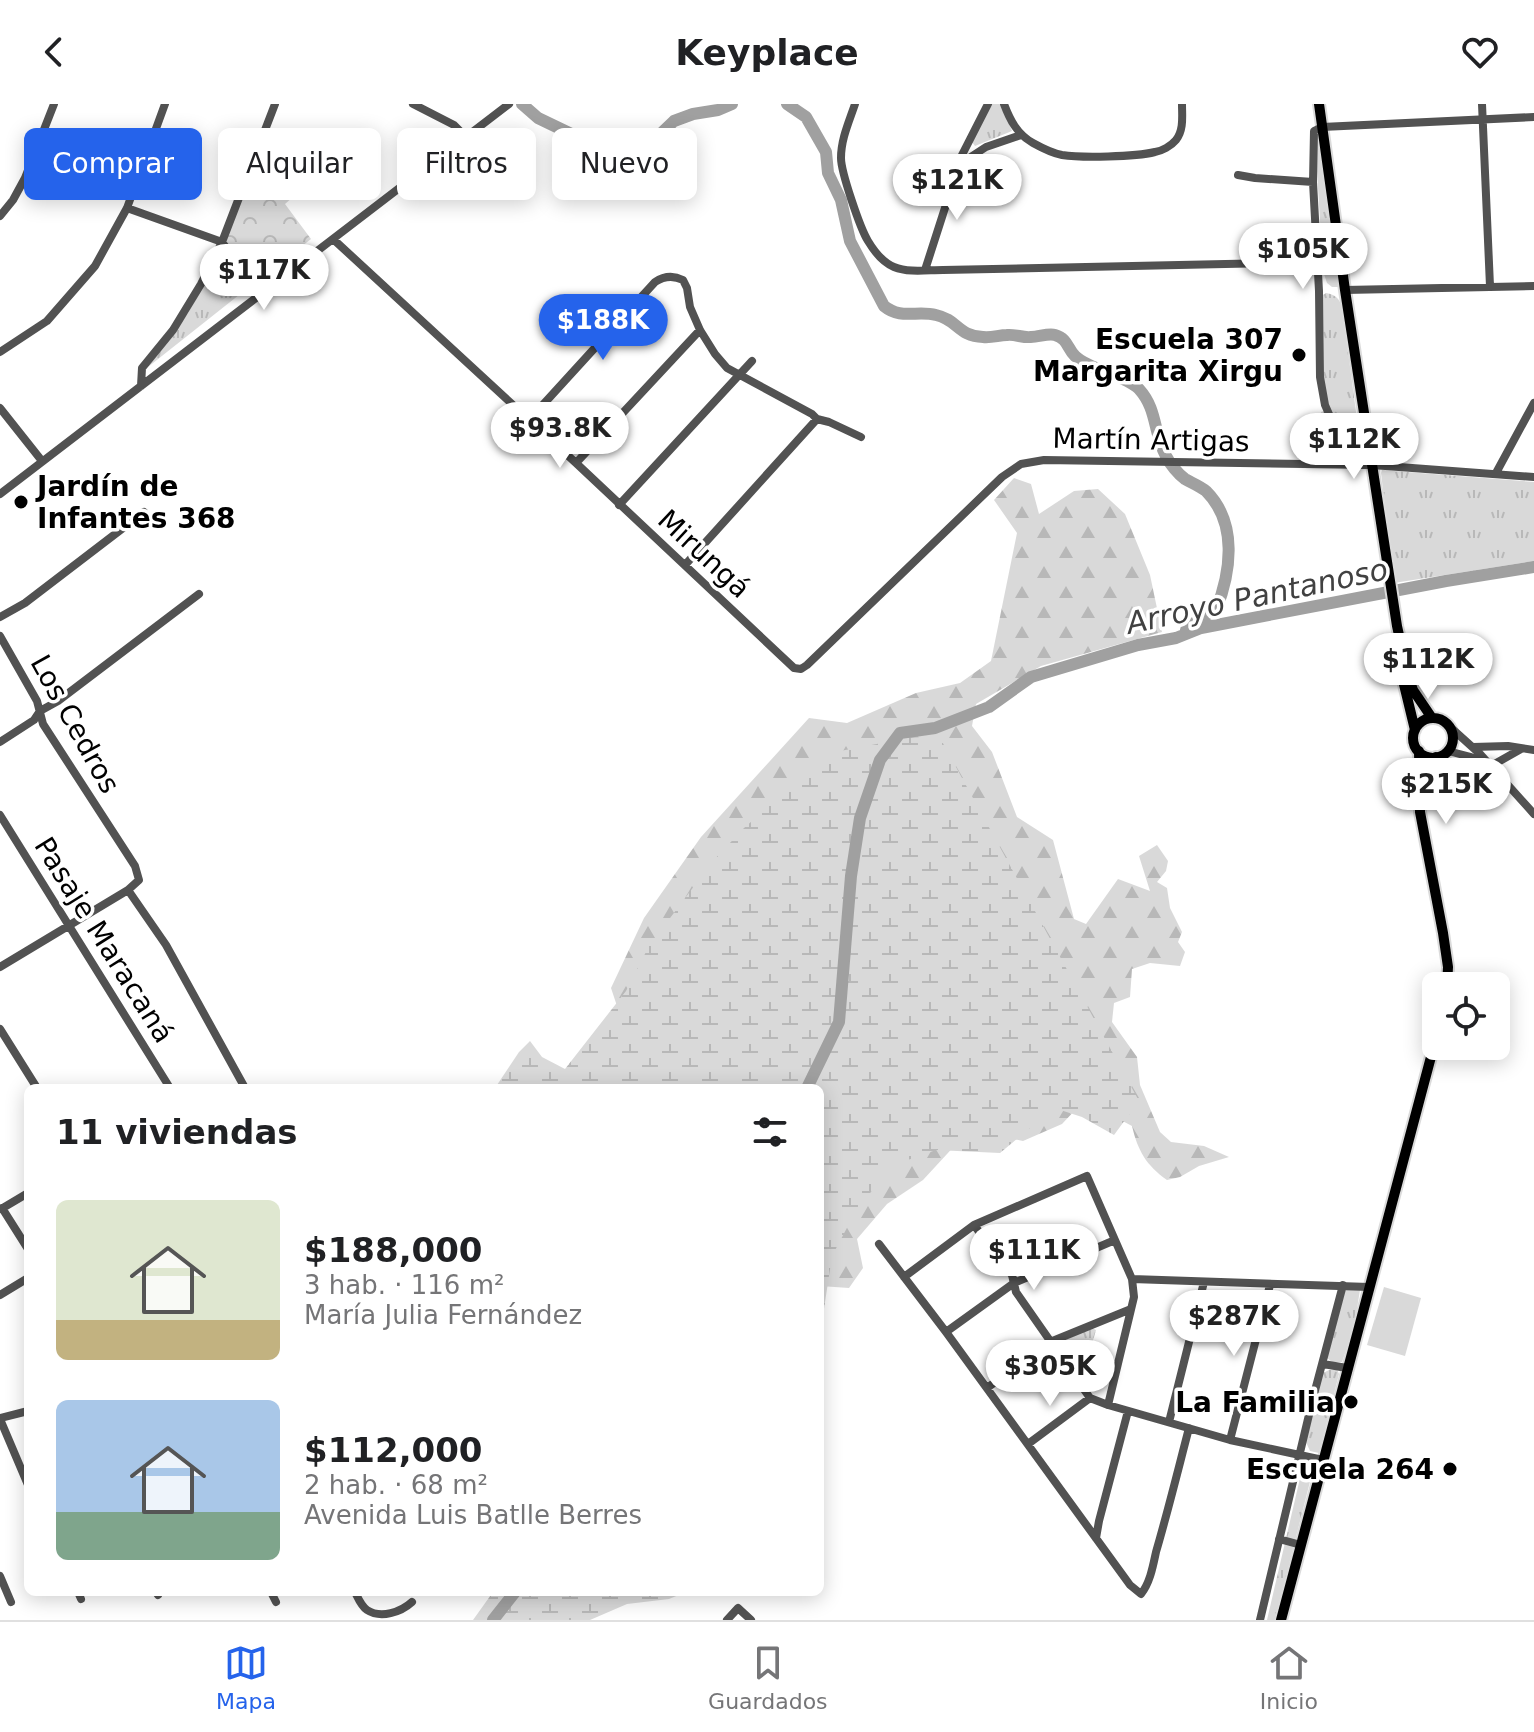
<!DOCTYPE html>
<html lang="es">
<meta charset="utf-8">
<style>
body{margin:0;font-family:"DejaVu Sans",sans-serif;background:#f2f2f2;color:#202124;height:100vh;display:flex;flex-direction:column;font-size:30px;white-space:nowrap}
*{box-sizing:border-box;margin:0}
p{font-size:26px;color:#757577}
.icon{flex:none;width:44px;height:44px;fill:none;stroke:currentColor;stroke-width:2;stroke-linecap:round;stroke-linejoin:round}
.map{position:relative;flex:1;overflow:hidden}
.details{position:absolute;left:24px;top:980px;width:800px;height:512px;display:flex;flex-direction:column;background:#fff;border-radius:12px;box-shadow:0 4px 20px #0003}
.details>*{flex:none}
.guide{position:absolute;left:24px;top:24px;width:800px;height:72px;display:flex;gap:16px}
.tools{position:absolute;left:1422px;top:868px;display:grid;gap:16px}
.tools a{display:grid;place-items:center;width:88px;height:88px;border-radius:12px;background:#fff;box-shadow:0 4px 20px #0003;font-size:40px}
.price{position:absolute;translate:-50% -68px;padding:0 18px;border-radius:28px;background:#fff;color:#222;font-size:26px;line-height:52px;filter:drop-shadow(0 2px 4px #0008)}
.price::after{content:'';position:absolute;left:50%;top:48px;width:24px;height:18px;margin-left:-12px;background:inherit;clip-path:polygon(0 0,100% 0,50% 100%)}
.price.active{background:#2563eb;color:#fff}
ul{padding:0;list-style:none}
li{display:flex;align-items:center;gap:24px;height:200px;padding:0 32px}
li span{display:grid;place-items:center;flex:none;width:224px;height:160px;border-radius:12px;color:#555}
li>.icon{margin-inline-start:auto}
span .icon{width:96px;height:96px;fill:#fffc;stroke-width:1}
li b{font-size:34px}
h2{display:flex;justify-content:space-between;align-items:center;height:96px;padding:0 32px;font-size:34px}
.tag{padding:0 28px;border-radius:12px;background:#fff;box-shadow:0 4px 20px #0003;font-size:28px;line-height:72px}
.tag.active{background:#2563eb;color:#fff}
header{display:flex;justify-content:space-between;align-items:center;height:104px;padding:0 32px;background:#fff;font-size:36px;font-weight:700}
.tabs{display:flex;justify-content:space-around;align-items:center;height:112px;border-top:2px solid #e0e0e0;background:#fff;font-size:22px;color:#757577}
.tabs a{display:grid;justify-items:center;gap:4px}
.tabs .active{color:#2563eb}
.map>svg:first-child{display:block}
.grass{fill:url(#grass-tufts)}
.forest{fill:url(#forest-firs)}
.wetland{fill:url(#wetland-marsh)}
.park{fill:url(#park-crowns)}
.pitch{fill:#d9d9d9}
.lines{fill:none;stroke-linecap:round;stroke-linejoin:round}
.river{stroke:#a0a0a0;stroke-width:12}
.major-casing{stroke:#dbdbdb;stroke-width:14}
.minor{stroke:#525252;stroke-width:8}
.major{stroke:#000;stroke-width:10}
.poi-dot{fill:#000;stroke:#fff;stroke-width:3}
.labels{text-anchor:middle;dominant-baseline:central;stroke-width:7;stroke-linejoin:round;paint-order:stroke}
.poi-label{font-size:28px;font-weight:bold;fill:#000;stroke:#fff;text-anchor:end}
.street-label{font-size:28px;fill:#000;stroke:#fff}
.water-label{font-size:30px;font-style:italic;fill:#414141;stroke:#fff}
</style>
<header><svg class="icon" aria-label="back" viewBox="0 0 24 24"><path d="M15 5l-7 7 7 7"/></svg>Keyplace<svg class="icon" aria-label="heart" viewBox="0 0 24 24"><path d="M12 20l-8-8c-3-5 5-10 8-4 3-6 11-1 8 4z"/></svg></header>
<div class="map">
<svg width="1534" height="1516" viewBox="0 0 1534 1516">
<defs>
<pattern id="grass-tufts" width="24" height="20" patternUnits="userSpaceOnUse" patternTransform="scale(2)"><rect width="24" height="20" fill="#d9d9d9"/><path d="M3 7l-1-3M5 7V3M7 7l1-3M15 17l-1-3M17 17v-4M19 17l1-3" fill="none" stroke="#b8b8b8"/></pattern>
<pattern id="forest-firs" width="22" height="20" patternUnits="userSpaceOnUse" patternTransform="scale(2)"><rect width="22" height="20" fill="#d9d9d9"/><path d="M5 1l3.5 6h-7zM16 11l3.5 6h-7z" fill="#b8b8b8"/></pattern>
<pattern id="wetland-marsh" width="20" height="14" patternUnits="userSpaceOnUse" patternTransform="scale(2)"><rect width="20" height="14" fill="#d9d9d9"/><path d="M1 5h8M5 5V1M11 12h8M15 12V8" fill="none" stroke="#b8b8b8"/></pattern>
<pattern id="park-crowns" width="20" height="18" patternUnits="userSpaceOnUse" patternTransform="scale(2)"><rect width="20" height="18" fill="#d9d9d9"/><path d="M2 6a3 3 0 1 1 6 0M12 15a3 3 0 1 1 6 0" fill="none" stroke="#b8b8b8"/></pattern>
</defs>
<rect width="100%" height="100%" fill="#fff"/>
<!-- grass -->
<path class="grass" d="M990,0H1001L1012,27L975,42L972,38Z
M1317,30L1340,179L1338,183H1332L1327,179L1323,167L1316,51Z
M222,149L225,150L249,183L148,263L188,209Z
M1326,189C1336,191 1339,194 1342,203L1361,345L1359,351L1352,350L1348,344L1328,301L1324,283L1323,191Z
M1324,307L1344,349V352L1340,357H1319L1315,355L1321,308Z
M1382,366L1534,378V457L1394,479L1381,369Z
M1347,1185L1360,1186L1354,1223L1342,1258H1332L1327,1254L1345,1187Z
M1092,1224L1096,1226L1082,1275L1056,1240Z
M1337,1265L1339,1270L1319,1349L1310,1347L1305,1336L1323,1269L1329,1266Z
M1304,1357L1315,1358L1275,1516H1267Z"/>
<!-- forest -->
<path class="forest" d="M1014,374L1031,380L1039,410L1074,387L1098,385L1125,410L1150,471L1162,528L1041,562L976,600L972,622L992,648L1017,713L1053,736L1074,815L1086,820L1118,775L1150,787L1139,752L1157,741L1168,757L1166,767L1157,778L1167,784L1170,804L1182,828L1178,838L1185,848L1180,862L1150,859L1132,865L1130,893L1114,899L1112,918L1137,953L1140,981L1160,1028L1171,1038L1204,1042L1229,1053L1199,1062L1180,1073L1167,1076C1146,1061 1138,1047 1132,1022L1092,1001L1079,1002L1062,1020L1023,1037L998,1032L959,1037L923,1076L887,1100L857,1135L863,1164L849,1184L820,1182V984L623,920L611,884L644,814L701,733L809,614L847,619L916,589L960,579L991,557L1017,429L994,396Z"/>
<!-- wetland -->
<path class="wetland" d="M939,632L1139,997L1114,1031L1082,1013L1048,1002L1031,1023L1000,1049L936,1046L888,1063L849,1120L832,1152L820,1231V984H495L519,948L530,937L542,953L565,965L626,887L649,842L713,757L744,724L815,662L840,647L908,634Z
M493,1488H686L669,1495L627,1500L590,1516H473Z"/>
<!-- park -->
<path class="park" d="M249,76L293,93L285,100L311,135L255,179L225,137Z"/>
<!-- pitch -->
<path class="pitch" d="M1384,1183L1421,1194L1405,1252L1367,1241Z"/>
<g class="lines">
<!-- river -->
<path class="river" d="M522,0L538,14L617,52L649,41L674,17L693,10L718,6L732,0
M787,0L806,13L826,48L828,69L841,96L850,137L884,202C901,216 917,206 936,211C958,216 958,232 983,233C992,234 999,231 1007,231C1015,230 1023,234 1031,233C1039,233 1048,229 1055,231C1068,235 1067,244 1075,252C1089,266 1126,271 1139,285C1158,306 1153,329 1166,352C1170,360 1178,370 1185,375C1192,379 1200,382 1206,387C1238,419 1231,468 1216,506L1199,515L1186,526
M807,984L839,918L851,772L860,714L880,656L900,629L935,624L989,603L1031,573L1138,541L1176,534L1201,524L1446,477L1534,463
M493,1516L515,1488"/>
<defs>
<path id="major" d="M1319,0L1345,186L1397,522L1408,572L1413,586L1432,614
M1401,568L1415,626
M1413 634a20 20 0 1 1 40 0a20 20 0 1 1-40 0Z
M1419,647L1420,708L1443,829L1448,863L1447,882
M1426,696V686L1436,653
M1281,1516L1436,934"/>
</defs>
<!-- major casing -->
<use href="#major" class="major-casing"/>
<!-- minor -->
<path class="minor" d="M413,0L454,21L465,32
M855,0C849,18 841,35 841,54C841,68 860,124 868,137C874,147 882,158 894,163C909,169 927,166 943,166L1317,158
M1004,0C1010,16 1017,30 1033,39C1042,44 1051,49 1062,51C1081,54 1135,53 1155,48C1162,47 1171,42 1176,36C1184,26 1182,12 1182,0
M1482,0L1490,182
M960,60L986,43L1021,31
M1238,71L1255,74L1313,78
M127,104L222,138L261,191
M0,112L13,96L25,74L54,0
M333,135L576,359L794,564L801,565L807,561L1002,373L1021,360L1044,356L1372,361L1534,373
M925,166L962,51L988,0
M1345,186L1534,182
M0,248L47,217L95,162L127,104L165,0
M141,282L142,264L173,226L201,180L222,138L275,0
M0,304L42,357
M529,316L655,178C664,172 673,171 683,176L687,184L690,203L700,226L715,250L727,264L812,310L817,315L829,318L861,333
M576,359L700,226
M1355,361L1340,335L1325,301L1320,273L1319,187L1313,78L1314,27L1322,23L1534,13
M1496,369L1534,299
M0,390L509,0
M619,401L752,257
M685,461L817,315
M0,513L25,499L144,408
M0,532L37,597L43,620L135,762L139,776L128,786L0,863
M1449,622L1480,650L1534,710
M0,638L34,616L40,607L58,597L199,490
M1473,643L1508,642L1534,646
M1448,647L1471,653L1490,662
M1491,662L1521,645
M0,711L170,984
M128,786L166,841L245,984
M0,925L37,984
M2,1104L28,1145
M1,1105L28,1089
M974,1121L1012,1171L1016,1188L1090,1294L1108,1301L1230,1336L1323,1356
M879,1140L946,1228L1130,1481L1141,1490C1150,1479 1153,1462 1156,1448C1168,1407 1178,1366 1189,1324
M904,1173L974,1121L1087,1072L1132,1175L1369,1183
M0,1191L28,1174
M946,1228L1014,1179L1115,1136
M1323,1260L1347,1264
M987,1284L1050,1238L1131,1205
M1108,1301L1134,1193L1132,1175
M0,1314L28,1307
M0,1315L28,1381
M1169,1318L1204,1178
M1230,1336L1270,1181
M1028,1340L1090,1294
M1096,1434L1099,1417L1128,1307
M1279,1435L1301,1441
M0,1472L11,1498
M78,1488L81,1495
M156,1488L158,1491
M271,1488L276,1498
M355,1488C358,1494 361,1502 367,1506C381,1515 401,1508 412,1498
M727,1516L738,1504L751,1516
M1260,1516L1313,1294L1343,1181"/>
<!-- major -->
<use href="#major" class="major"/>
</g>
<!-- markers -->
<g class="poi-dot">
<circle cx="1299" cy="251" r="8"/>
<circle cx="21" cy="398" r="8"/>
<circle cx="1351" cy="1298" r="8"/>
<circle cx="1450" cy="1365" r="8"/>
</g>
<g class="labels">
<!-- poi labels -->
<g class="poi-label">
<text x="1283" y="235">Escuela 307<tspan x="1283" dy="32">Margarita Xirgu</tspan></text>
<text x="37" y="382" text-anchor="start">Jardín de<tspan x="37" dy="32">Infantes 368</tspan></text>
<text x="1335" y="1298">La Familia</text>
<text x="1434" y="1365">Escuela 264</text>
</g>
<!-- street labels -->
<g class="street-label">
<text transform="translate(1151 336) rotate(1)">Martín Artigas</text>
<text transform="translate(704 450) rotate(43)">Mirungá</text>
<text transform="translate(75 620) rotate(61)">Los Cedros</text>
<text transform="translate(104 836) rotate(58)">Pasaje Maracaná</text>
</g>
<!-- water labels -->
<g class="water-label">
<text transform="translate(1257 492) rotate(-12)">Arroyo Pantanoso</text>
</g>
</g>
</svg>
<div class="tools">
<a><svg class="icon" aria-label="locate" viewBox="0 0 24 24"><circle cx="12" cy="12" r="6"/><path d="M12 2v4M12 18v4M2 12h4M18 12h4"/></svg></a>
</div>
<b class="price" style="left:957px;top:118px">$121K</b>
<b class="price" style="left:1303px;top:187px">$105K</b>
<b class="price" style="left:264px;top:208px">$117K</b>
<b class="price active" style="left:603px;top:258px">$188K</b>
<b class="price" style="left:560px;top:366px">$93.8K</b>
<b class="price" style="left:1354px;top:377px">$112K</b>
<b class="price" style="left:1428px;top:597px">$112K</b>
<b class="price" style="left:1446px;top:722px">$215K</b>
<b class="price" style="left:1034px;top:1188px">$111K</b>
<b class="price" style="left:1234px;top:1254px">$287K</b>
<b class="price" style="left:1050px;top:1304px">$305K</b>
<div class="guide">
<a class="tag active">Comprar</a>
<a class="tag">Alquilar</a>
<a class="tag">Filtros</a>
<a class="tag">Nuevo</a>
</div>
<section class="details">
<h2>11 viviendas<svg class="icon" aria-label="filters" viewBox="0 0 24 24"><path d="M4 7h16M4 17h16"/><circle cx="9" cy="7" r="2"/><circle cx="15" cy="17" r="2"/></svg></h2>
<ul>
<li><span style="background:linear-gradient(#dfe7d0 75%,#c2b280 0)"><svg class="icon" aria-label="home" viewBox="0 0 24 24"><path d="M3 11l9-7 9 7M6 9v11h12V9"/></svg></span><div><b>$188,000</b><p>3 hab. · 116 m²</p><p>María Julia Fernández</p></div></li>
<li><span style="background:linear-gradient(#a9c7e8 70%,#7fa58c 0)"><svg class="icon" aria-label="home" viewBox="0 0 24 24"><path d="M3 11l9-7 9 7M6 9v11h12V9"/></svg></span><div><b>$112,000</b><p>2 hab. · 68 m²</p><p>Avenida Luis Batlle Berres</p></div></li>
</ul>
</section>
</div>
<nav class="tabs">
<a class="active"><svg class="icon" aria-label="map" viewBox="0 0 24 24"><path d="M3 6l6-2 6 2 6-2v14l-6 2-6-2-6 2zM9 4v14M15 6v14"/></svg>Mapa</a>
<a><svg class="icon" aria-label="saved" viewBox="0 0 24 24"><path d="M7 4h10v16l-5-4-5 4z"/></svg>Guardados</a>
<a><svg class="icon" aria-label="home" viewBox="0 0 24 24"><path d="M3 11l9-7 9 7M6 9v11h12V9"/></svg>Inicio</a>
</nav>
